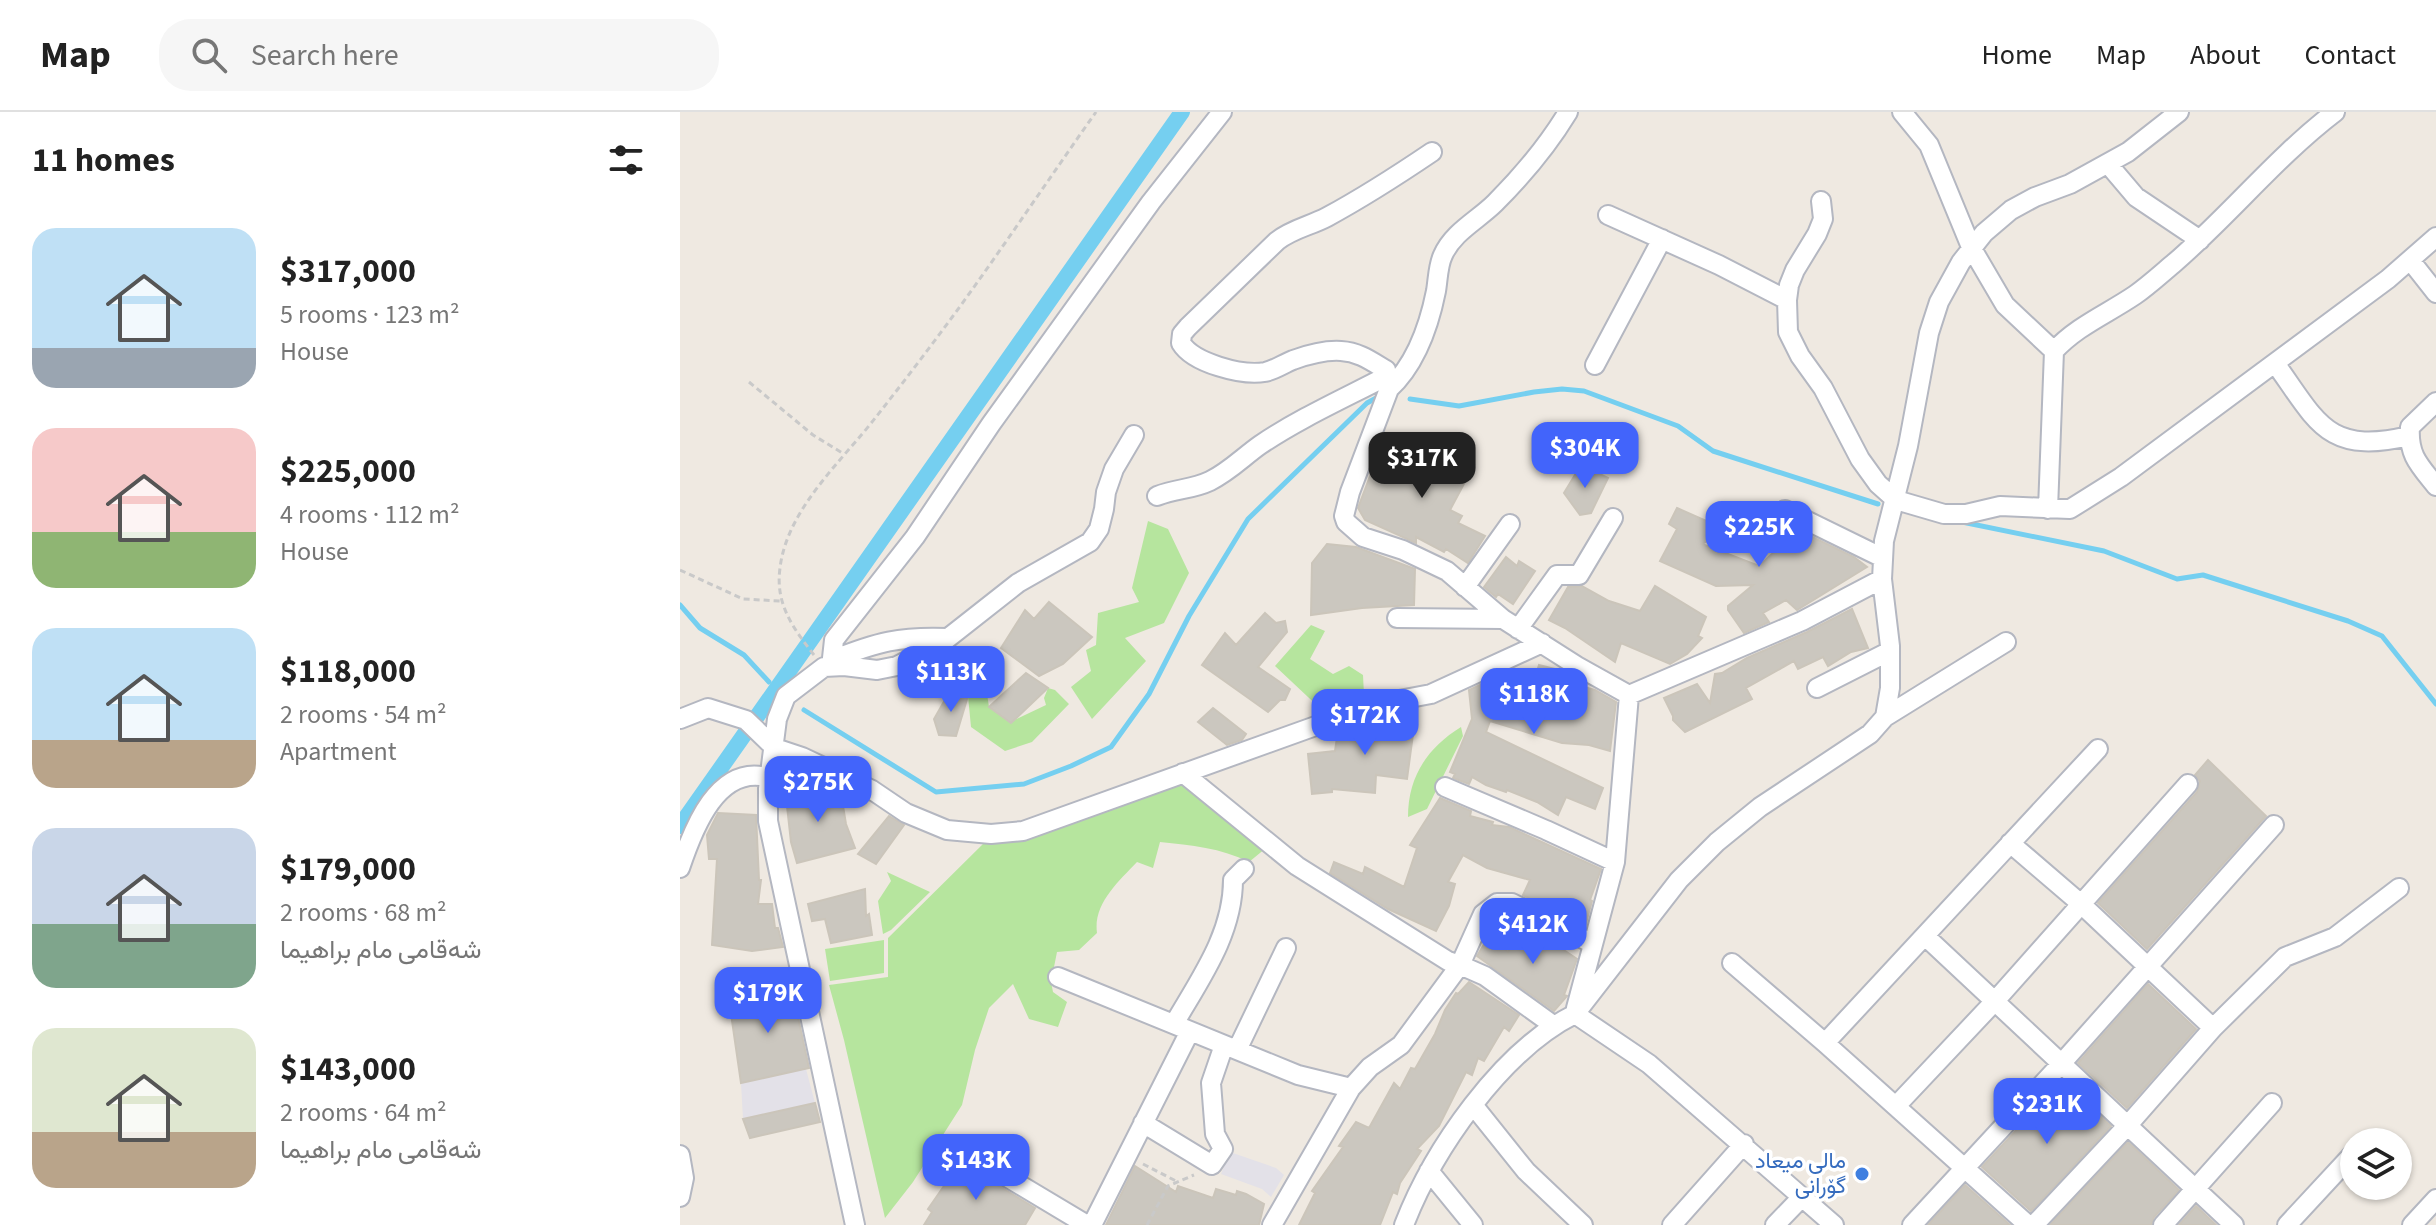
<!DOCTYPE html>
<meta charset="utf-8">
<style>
body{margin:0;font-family:"Source Sans 3",Vazirmatn,sans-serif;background:#f6f6f6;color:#222;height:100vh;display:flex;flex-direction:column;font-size:30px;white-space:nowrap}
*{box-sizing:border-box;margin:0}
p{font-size:26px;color:#767676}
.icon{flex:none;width:44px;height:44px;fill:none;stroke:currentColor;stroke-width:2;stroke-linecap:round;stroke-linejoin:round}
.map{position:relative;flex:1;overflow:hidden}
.side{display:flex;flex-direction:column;background:#fff;width:680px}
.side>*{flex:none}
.controls{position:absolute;left:1660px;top:1016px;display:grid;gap:16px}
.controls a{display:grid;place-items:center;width:72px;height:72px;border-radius:50%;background:#fff;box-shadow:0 2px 6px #0004;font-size:40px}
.price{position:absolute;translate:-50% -68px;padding:0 18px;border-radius:16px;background:#4264fb;color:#fff;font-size:26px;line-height:52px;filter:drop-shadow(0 2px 4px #0008)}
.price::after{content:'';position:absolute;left:50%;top:48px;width:24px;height:18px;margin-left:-12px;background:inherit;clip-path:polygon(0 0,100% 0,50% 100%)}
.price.active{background:#222;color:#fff}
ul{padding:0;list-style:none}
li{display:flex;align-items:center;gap:24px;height:200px;padding:0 32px}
li span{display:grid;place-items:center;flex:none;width:224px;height:160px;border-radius:24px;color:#555}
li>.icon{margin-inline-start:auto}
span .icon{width:96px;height:96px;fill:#fffc;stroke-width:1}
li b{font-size:34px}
h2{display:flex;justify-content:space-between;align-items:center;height:96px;padding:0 32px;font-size:34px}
header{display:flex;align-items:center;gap:48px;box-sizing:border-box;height:112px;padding:0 40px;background:#fff;border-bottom:2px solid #e0e0e0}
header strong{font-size:38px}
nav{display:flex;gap:44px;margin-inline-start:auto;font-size:28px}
.search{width:560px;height:72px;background:#f6f6f6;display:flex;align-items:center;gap:20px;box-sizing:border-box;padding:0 28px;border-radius:32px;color:#767676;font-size:30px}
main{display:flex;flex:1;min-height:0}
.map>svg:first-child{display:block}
.industrial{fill:#e3e1e8}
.green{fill:#b6e59e}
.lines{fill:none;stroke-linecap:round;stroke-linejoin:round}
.stream{stroke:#75cff0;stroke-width:5}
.canal{stroke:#75cff0;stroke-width:16}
.building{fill:#cbc7bf;stroke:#cbc5ba;stroke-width:2}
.minor-casing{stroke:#b4b7c1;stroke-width:22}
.path{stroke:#c9c9c9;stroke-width:3;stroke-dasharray:6 4;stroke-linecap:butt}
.minor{stroke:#fff;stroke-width:18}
.shop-dot{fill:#3f7fe0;stroke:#fff;stroke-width:3}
.labels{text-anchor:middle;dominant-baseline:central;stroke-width:7;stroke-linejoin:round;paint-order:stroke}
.shop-label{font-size:22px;fill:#366cbe;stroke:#fff;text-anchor:end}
</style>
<header>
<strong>Map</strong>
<div class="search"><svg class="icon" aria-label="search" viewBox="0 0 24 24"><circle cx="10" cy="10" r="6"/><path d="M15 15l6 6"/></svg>Search here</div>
<nav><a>Home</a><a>Map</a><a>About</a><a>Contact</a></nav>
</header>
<main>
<section class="side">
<h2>11 homes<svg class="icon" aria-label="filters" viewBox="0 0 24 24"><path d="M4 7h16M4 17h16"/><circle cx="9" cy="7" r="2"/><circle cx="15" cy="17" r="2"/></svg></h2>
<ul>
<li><span style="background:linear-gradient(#bfe0f5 75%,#9aa5b1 0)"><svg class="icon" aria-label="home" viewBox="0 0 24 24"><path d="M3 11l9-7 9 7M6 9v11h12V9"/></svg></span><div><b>$317,000</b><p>5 rooms · 123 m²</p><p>House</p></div></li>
<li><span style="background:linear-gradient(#f6c9c9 65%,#8fb573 0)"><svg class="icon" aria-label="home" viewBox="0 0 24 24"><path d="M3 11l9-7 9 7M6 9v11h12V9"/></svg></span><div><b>$225,000</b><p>4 rooms · 112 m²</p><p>House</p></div></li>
<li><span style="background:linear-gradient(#bfe0f5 70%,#b9a48a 0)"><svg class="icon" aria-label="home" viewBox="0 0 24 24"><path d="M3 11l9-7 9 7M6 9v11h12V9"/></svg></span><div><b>$118,000</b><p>2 rooms · 54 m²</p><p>Apartment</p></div></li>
<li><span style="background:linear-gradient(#c9d6e8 60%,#7fa58c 0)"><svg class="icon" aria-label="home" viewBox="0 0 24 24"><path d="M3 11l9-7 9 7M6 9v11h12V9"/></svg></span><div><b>$179,000</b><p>2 rooms · 68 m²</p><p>شەقامی مام براهیما</p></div></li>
<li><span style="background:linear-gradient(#dfe7d0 65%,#b9a48a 0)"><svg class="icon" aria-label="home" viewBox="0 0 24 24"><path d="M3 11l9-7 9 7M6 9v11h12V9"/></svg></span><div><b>$143,000</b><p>2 rooms · 64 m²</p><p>شەقامی مام براهیما</p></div></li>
</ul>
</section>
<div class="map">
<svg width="1756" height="1113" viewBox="0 0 1756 1113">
<rect width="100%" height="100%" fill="#efe9e1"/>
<!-- industrial -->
<path class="industrial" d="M126,957L135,991L63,1007L61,971Z
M550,1040L596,1056L604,1063L591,1085L582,1077L541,1062Z"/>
<!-- green -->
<path class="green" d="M468,409L488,417L509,461L484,511L445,526L466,549L412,607L391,575L411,559L406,538L416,533L418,501L459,490L452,476Z
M631,513L645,519L630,547L653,562L669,554L683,563L684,583L645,601L595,554Z
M289,538L301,541L309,595L330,610L366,593L364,586L368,576L375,578L389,592L352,630L325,639L291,615L288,584L265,566Z
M781,615L783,624L747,697L728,705C728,665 747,636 781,615Z
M498,662L586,736L569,750C541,736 511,733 480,730L473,756L457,750C438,770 413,792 417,821L399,838L377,840L371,870L373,880L387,890L378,915L349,907L333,872L309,896L295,938L282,993L233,1070L205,1106L164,928L149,873L208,865V826L305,730Z
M207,760L250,780L211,818L203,822L198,789L211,769Z
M204,828V861L150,869L145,837Z"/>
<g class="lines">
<!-- stream -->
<path class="stream" d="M730,287L779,294L854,280L882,277L904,279L998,314L1033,339L1198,392
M1282,410L1424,439L1497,467L1523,463L1668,509L1702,524L1756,592
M0,493L20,516L64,543L89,570
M124,598L256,680L344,672L391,654L431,635L469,582L509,504L568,407L687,291L698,285"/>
<!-- canal -->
<path class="canal" d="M0,714L502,0"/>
</g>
<!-- building -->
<path class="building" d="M747,322L761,332L758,338L794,353L770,398L782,404L778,411L805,424L788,451L766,437L764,440L736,425V431L685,408L678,396L698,343L720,358Z
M901,353L928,366L911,401L900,403L884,381Z
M997,396L1047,418L1022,432L1079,454L1104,431L1107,433L1122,420L1174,445L1187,455L1117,498L1106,488L1083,501L1089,510L1064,521L1048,498V494L1073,473L1036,474L980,449L997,417L989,412Z
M647,432L676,435L735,457L734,493L682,496L631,503L632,451Z
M826,445L837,454L839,449L855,459L833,492L818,482L816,485L804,475Z
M902,474L929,489L960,499L975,474L1026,505L1018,524L1022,526L1007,542L990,552L941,531L935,550L885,516L869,508L888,475Z
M369,490L412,525L383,552L359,564L321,536L345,498L354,507Z
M1172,497L1188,536L1171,540L1148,554L1143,545L1118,557L1114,549L1066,576L1072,587L1005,620L993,608V604L984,586L1017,572L1030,591L1035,562L1042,561L1067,546L1127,520Z
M585,501L596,511L605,509L607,520L578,555L610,577L605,588H600L588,600L522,553L545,521L556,533Z
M859,553L879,558L878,568L915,578L936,590L930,639L909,633L882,631L810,609L806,620L923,676L915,697L886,685L878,703L857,690L827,678L826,680L806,673L792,665L789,672L773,666L775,662L770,660L792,607L789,578L829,559L854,569Z
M346,561L368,576L331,611L309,595Z
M270,579L288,584L276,624L259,623L254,607Z
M533,596L566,622L562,628L547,633L518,610Z
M736,600L727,667L696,663L695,681L652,677V680L632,682L628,642L655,639L658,619L702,614L703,608L723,601Z
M1528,648L1586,704L1467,837L1418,791L1517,680L1520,669L1515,663Z
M156,674L160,676L166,712L175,736L117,751L111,730L106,685Z
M760,686L791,699L790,704L813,710L812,713L829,715L921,757L910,788L912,789L905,815L843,783L850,768L807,756L783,743L768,770L775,772L769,794L756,819L708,797L650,761L654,750L683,762L685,755L724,775L737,736L730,733Z
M38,701L76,703L79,768H81L78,792H92L95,816H98L103,835L72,839L32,833L37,747H29L27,723Z
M209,704L224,713L196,752L178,742Z
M185,777L186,804L189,802L192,823L151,831L145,807L132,809L128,792Z
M846,813L897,847L884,883L887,884L874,899L797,844L809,824L828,840Z
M789,870L839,903L829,919L824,915L804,949L798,946L792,963L786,960L759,1014L737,1037L741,1039L720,1071L717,1082L713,1080L700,1113H619L635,1081L632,1079L663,1035L659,1034L676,1010L689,1016L714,971L720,977L731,956L735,957L755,922L765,898L776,881L778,882Z
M1468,872L1516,917L1447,996L1398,951Z
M111,873L129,956L61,971L49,888Z
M1382,969L1431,1014L1351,1099L1302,1055Z
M135,991L140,1010L70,1026L63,1007Z
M1448,1030L1499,1078L1474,1105L1471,1113H1370Z
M282,1048L294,1055L299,1062L355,1096L345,1113H244L252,1100L248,1097Z
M455,1054L496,1080L498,1074L533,1086L536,1077L556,1083L557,1079L566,1082L584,1092L579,1113H426Z
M1285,1073L1330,1113H1248Z
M1516,1094L1536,1113H1499Z"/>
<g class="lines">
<defs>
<path id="minor" d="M1222,0L1249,33L1291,135L1325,193L1374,239
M752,40C718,63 684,85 647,105C630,114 612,117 597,129L508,215L502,222L501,231C513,251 562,264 585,260C595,258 603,252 613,248C627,243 647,238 661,239C679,240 691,249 706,258L709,277L670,380L664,404L666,410L683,425L723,438L767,459L823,507L897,554L949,583L935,750L896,896
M1428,52L1456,85L1520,128
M1141,89L1143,107L1137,122L1115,158L1109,173L1107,188L1108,220L1120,244L1143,276L1180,347L1198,372L1216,388L1264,402H1286L1320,394L1390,397L1441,365L1708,167L1756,125
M928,103L1039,153L1107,188
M1730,148L1756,181
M1595,251C1638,311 1647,343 1729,324
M915,253L982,127
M709,277C736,252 749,214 756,179C758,167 758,153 763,143C773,120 798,108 815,91C842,64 868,33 888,0
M1756,290L1730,315C1728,343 1739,353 1756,374
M477,384C497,376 511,378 530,369C550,359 563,345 580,333C620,306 665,286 707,264
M1368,397L1374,239C1397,214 1427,202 1455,183C1468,174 1481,162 1493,152C1549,104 1596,45 1655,0
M1105,398L1203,446
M785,475L830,412
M717,506L823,507
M838,517L877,463H899L933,406
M152,548C197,530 220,524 268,526
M151,555L154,528L235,425L311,312L471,90L542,0
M1137,576L1210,539
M949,583L1122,509L1202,467
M1205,605L1326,530
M0,607L28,596L66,608L95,636L122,645L192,678L226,701L267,718L311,722L343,719L644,611L714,589L751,582L862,531
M503,661L617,754L768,849L780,853L803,802L817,791H832L913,832
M765,675L866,718L935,750
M1330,731L1400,791L1533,916
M0,756C13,717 38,650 90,666
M1245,824L1554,1113
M1052,851L1145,931L1348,1113
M378,865L618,963L671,976
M895,902L969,952L1154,1113
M494,912C520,867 553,822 553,768L564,757
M1145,931L1418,637
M557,938L606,836
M793,993L846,1059L903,1113
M1216,994L1315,889L1508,672
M463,1011L532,1053L543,1037L535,1022L531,971L544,933
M0,1043L4,1066L0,1085
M305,1052L407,1113
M749,1059L793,1113
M175,1113L88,709V677L97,607L106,584L144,555L164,554L197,558L217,554L263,530L338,471L410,430L419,417L424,397L426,380L434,357L454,323
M412,1113L510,919
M592,1113L671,976L690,955L721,933L780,853L805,864L873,913
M724,1113C753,1038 821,939 895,902L999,768L1037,730L1080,695L1190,622L1205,605L1210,576V534L1202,467L1204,429L1228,334L1249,221L1259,190L1281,150L1304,121L1331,98L1355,85L1390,72L1448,40L1499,0
M992,1113L1064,1032
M1095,1113L1122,1085
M1232,1113L1381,952L1594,713
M1354,1113L1448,1013L1533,916L1605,845L1655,825L1719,776
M1483,1113L1592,991
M1607,1113L1671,1044
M1732,1113L1756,1087"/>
</defs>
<!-- minor casing -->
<use href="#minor" class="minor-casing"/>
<!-- path -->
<path class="path" d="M69,270L133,323L164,342
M0,458L63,487L100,489
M134,543C113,516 95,492 100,456C107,397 162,349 196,305C222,272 248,238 273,204C322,137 368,68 416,0
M463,1052L498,1070
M467,1113L488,1074L514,1063"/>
<!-- minor -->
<use href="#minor" class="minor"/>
</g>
<!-- markers -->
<circle class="shop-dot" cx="1182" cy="1062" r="8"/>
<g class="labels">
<!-- shop labels -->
<g class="shop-label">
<text x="1166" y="1049">مالی میعاد<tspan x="1166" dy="25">گۆرانی</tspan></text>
</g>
</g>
</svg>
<div class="controls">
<a><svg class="icon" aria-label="layers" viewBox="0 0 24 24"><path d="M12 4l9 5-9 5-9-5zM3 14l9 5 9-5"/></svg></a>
</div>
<b class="price" style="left:905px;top:378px">$304K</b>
<b class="price active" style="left:742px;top:388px">$317K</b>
<b class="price" style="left:1079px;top:457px">$225K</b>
<b class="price" style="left:271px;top:602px">$113K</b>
<b class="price" style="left:854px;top:624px">$118K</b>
<b class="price" style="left:685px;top:645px">$172K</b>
<b class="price" style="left:138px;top:712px">$275K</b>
<b class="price" style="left:853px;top:854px">$412K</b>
<b class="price" style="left:88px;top:923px">$179K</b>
<b class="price" style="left:1367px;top:1034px">$231K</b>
<b class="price" style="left:296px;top:1090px">$143K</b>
</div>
</main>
